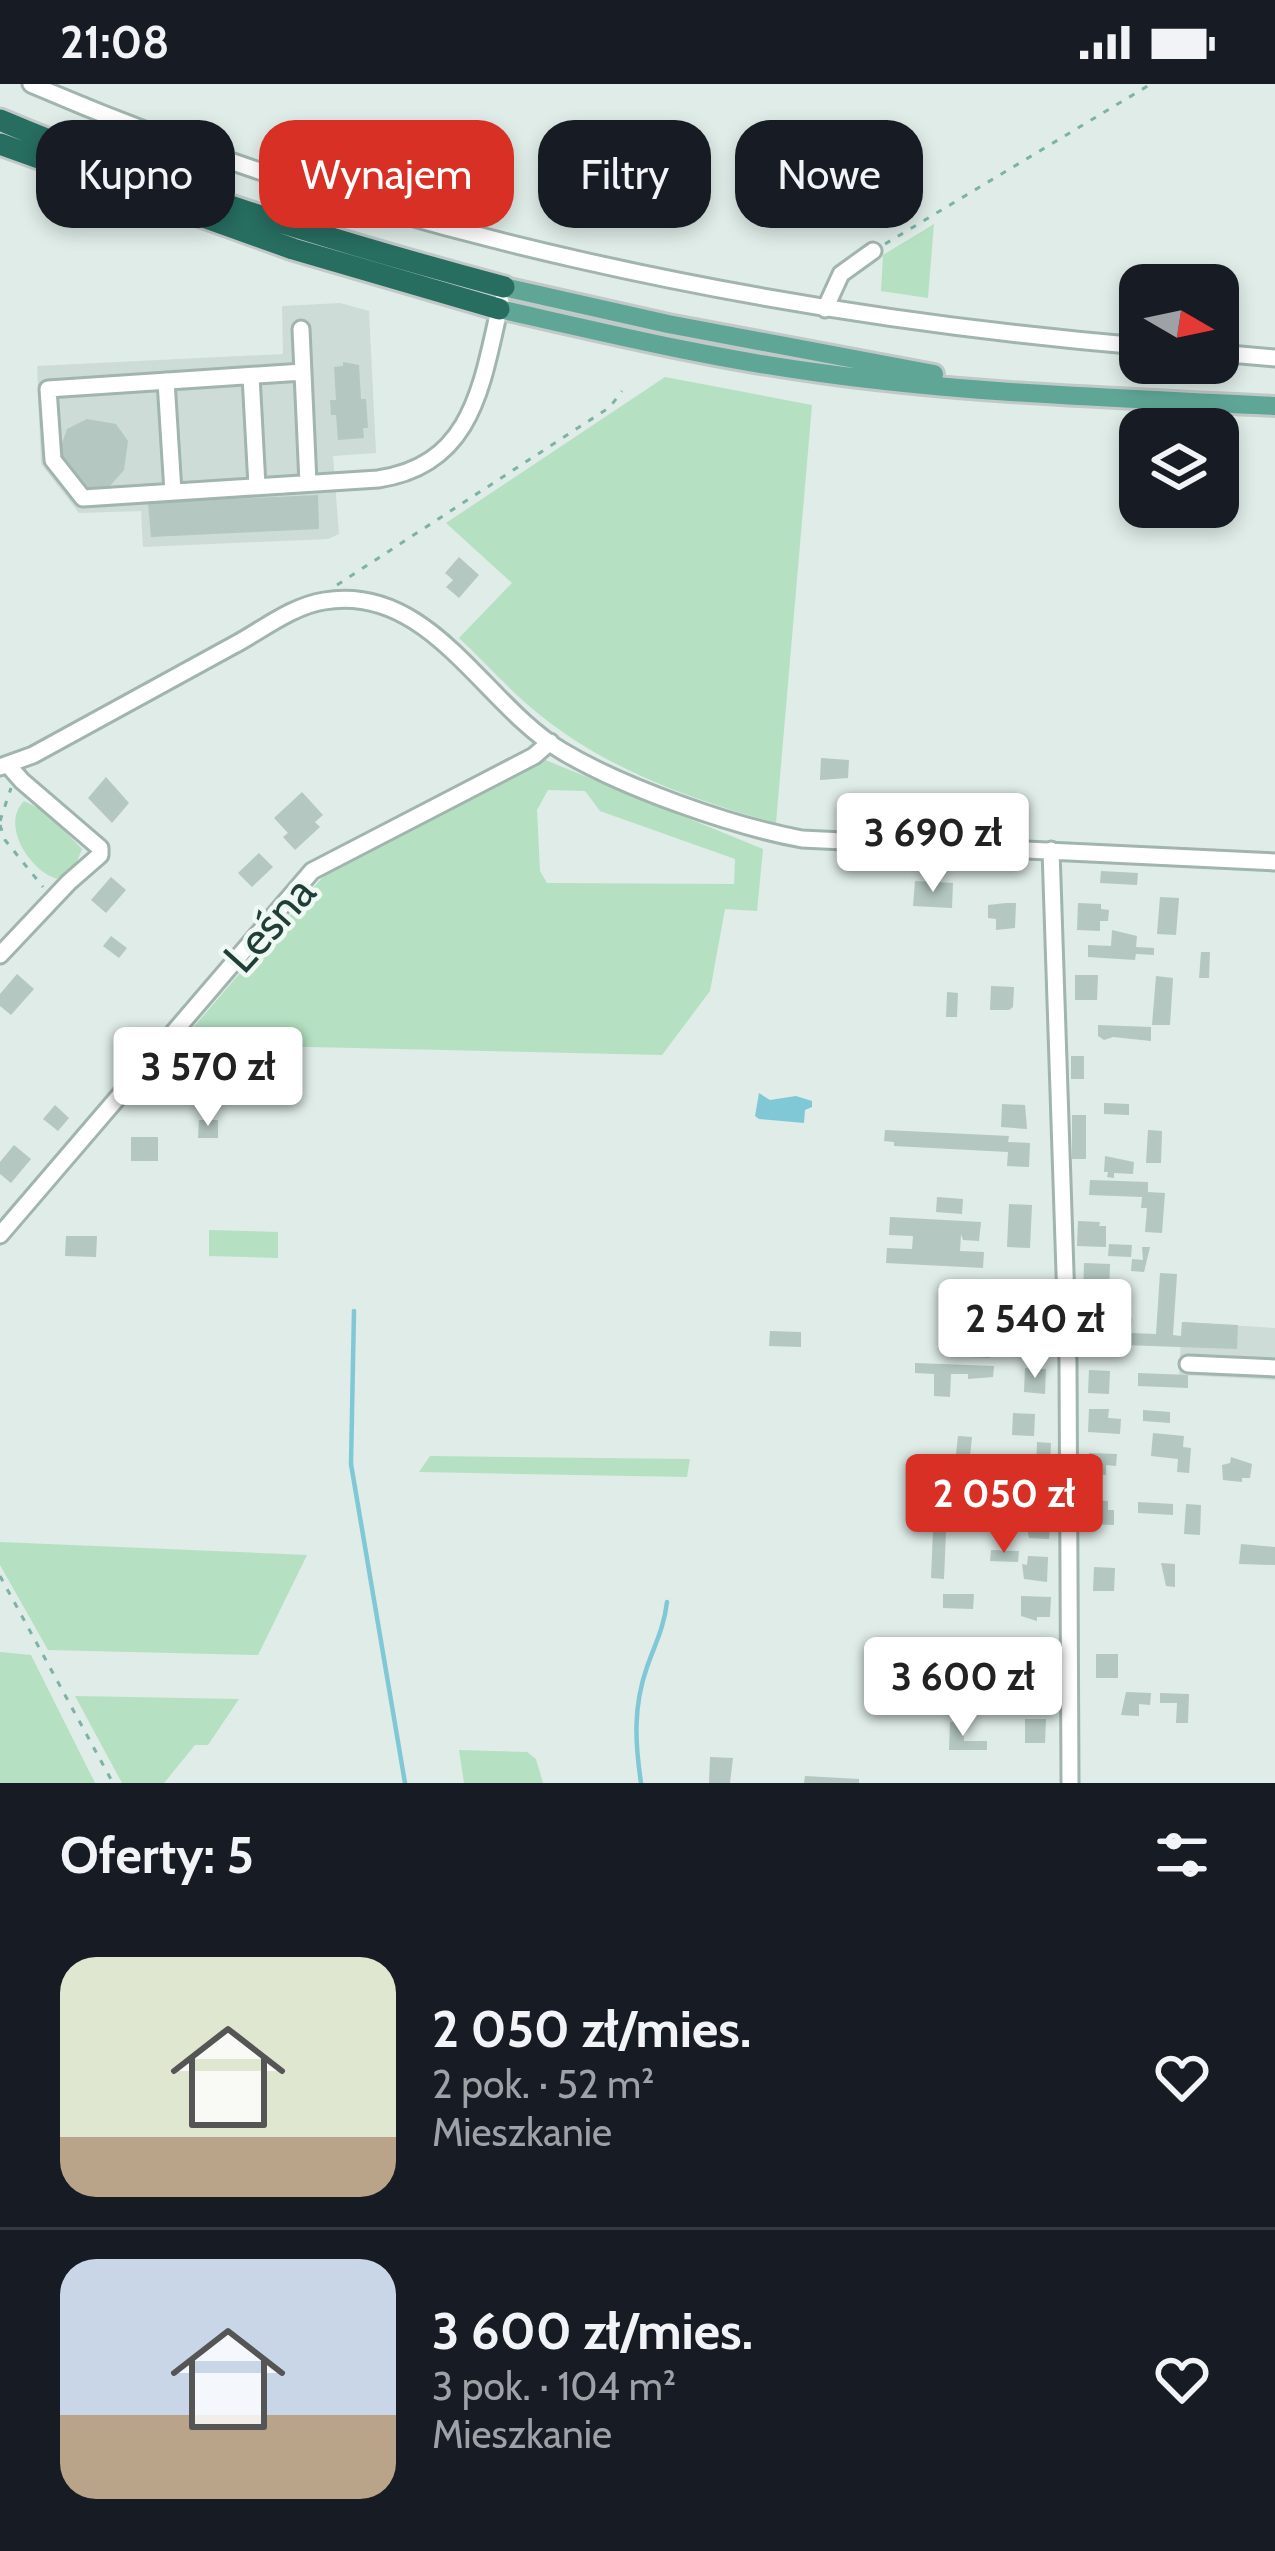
<!DOCTYPE html>
<html lang="pl">
<meta charset="utf-8">
<style>
body{margin:0;font-family:Cabin,sans-serif;background:#20242c;color:#f1f3f6;height:100vh;display:flex;flex-direction:column;font-size:45px;white-space:nowrap}
*{box-sizing:border-box;margin:0}
p{font-size:39px;color:#9ea1a6}
.icon{flex:none;width:66px;height:66px;fill:none;stroke:currentColor;stroke-width:2;stroke-linecap:round;stroke-linejoin:round}
.map{position:relative;height:1699px;overflow:hidden}
.side{display:flex;flex-direction:column;background:#171b24;flex:1}
.side>*{flex:none}
.banner{position:absolute;left:36px;top:36px;width:1203px;height:108px;display:flex;gap:24px}
.needle{width:78px;rotate:99deg}
.controls{position:absolute;left:1119px;top:180px;display:grid;gap:24px}
.controls a{display:grid;place-items:center;width:120px;height:120px;border-radius:24px;background:#171b24;box-shadow:0 6px 18px #0003;font-size:60px}
.price{position:absolute;translate:-50% -102px;padding:0 27px;border-radius:12px;background:#fff;color:#222;font-size:39px;line-height:78px;filter:drop-shadow(0 3px 6px #0008)}
.price::after{content:'';position:absolute;left:50%;top:72px;width:36px;height:27px;margin-left:-18px;background:inherit;clip-path:polygon(0 0,100% 0,50% 100%)}
.price.selected{background:#d93025;color:#fff}
ul{padding:0;list-style:none}
li{display:flex;align-items:center;gap:36px;height:300px;padding:0 60px}
li+li{border-top:3px solid #363941}
li span{display:grid;place-items:center;flex:none;width:336px;height:240px;border-radius:36px;color:#555}
li>.icon{margin-inline-start:auto}
span .icon{width:144px;height:144px;fill:#fffc;stroke-width:1}
li b{font-size:51px}
h2{display:flex;justify-content:space-between;align-items:center;height:144px;padding:0 60px;font-size:51px}
.chip{padding:0 42px;border-radius:36px;background:#171b24;box-shadow:0 6px 18px #0003;font-size:42px;line-height:108px}
.chip.selected{background:#d93025;color:#fff}
.status{display:flex;justify-content:space-between;align-items:center;height:84px;padding:0 60px;background:#171b24;direction:ltr}
.status svg{height:33px;fill:currentColor}
.map>svg:first-child{display:block}
.built{fill:#cddcd6}
.green{fill:#b5e0c2;fill-rule:evenodd}
.water{fill:#81c8d7}
.lines{fill:none;stroke-linecap:round;stroke-linejoin:round}
.stream{stroke:#81c8d7;stroke-width:4.5}
.building{fill:#b4c7c0}
.minor-casing{stroke:#a1b4ae;stroke-width:21}
.major-casing{stroke:#c0c9c7;stroke-width:24}
.highway-casing{stroke:#c0c9c7;stroke-width:27}
.path{stroke:#7cb3a3;stroke-width:3;stroke-dasharray:6 9;stroke-linecap:butt}
.minor{stroke:#fff;stroke-width:15}
.major{stroke:#5fa696;stroke-width:18}
.highway{stroke:#276d60;stroke-width:21}
.labels{text-anchor:middle;dominant-baseline:central;stroke-width:9;stroke-linejoin:round;paint-order:stroke}
.street-label{font-size:45px;fill:#1e3e36;stroke:#f0f8f4}
</style>
<div class="status"><b>21:08</b><svg viewBox="0 0 49 12"><path d="M0 12V9h3v3zM5 12V6h3v6zM10 12V3h3v9zM15 12V0h3v12zM26 1h20v11H26zM47 4h2v5h-2z"/></svg></div>
<div class="map">
<svg width="1275" height="1699" viewBox="0 0 1275 1699">
<rect width="100%" height="100%" fill="#dfece7"/>
<!-- built -->
<path class="built" d="M340,219L369,227L376,369L333,372L339,450L328,455L143,463L141,427L79,429L41,380L37,282L283,270L282,222Z
M1182,1238L1275,1244V1296L1179,1291Z"/>
<!-- green -->
<path class="green" d="M934,140L928,214L881,207L883,171Z
M665,293L812,321L776,739C693,716 608,686 540,631C511,608 486,579 459,554L512,499L446,439Z
M543,675L763,765L757,827L725,825L710,907L662,971L179,960L327,788ZM548,706L585,707L600,727L735,775L734,800L547,799L540,787L537,726Z
M24,717L46,728L82,765L76,780L57,795C30,787 0,741 24,717Z
M209,1146L278,1148V1174L209,1172Z
M430,1372L690,1375L687,1393L419,1388Z
M0,1458L307,1471L258,1571L48,1566L0,1481Z
M0,1568L31,1571L95,1699H0Z
M75,1612L239,1615L208,1661H195L164,1699H122Z
M459,1666L527,1668L536,1675L543,1699H464Z"/>
<!-- water -->
<path class="water" d="M759,1009L770,1016L796,1012L812,1017V1023L805,1026L804,1039L759,1035L755,1032Z"/>
<g class="lines">
<!-- stream -->
<path class="stream" d="M354,1227L351,1380L405,1699
M641,1699C635,1658 633,1623 647,1583C655,1560 664,1544 667,1518"/>
</g>
<!-- building -->
<path class="building" d="M343,278L359,281L361,315H366L368,344H363L364,354L338,356L336,331H331L330,316H336L334,283L343,282Z
M87,335L116,340L128,357L124,386L109,403L101,406L82,402L63,384L59,368L67,345Z
M318,411L319,445L151,453L148,419Z
M459,473L479,491L459,514L446,503L453,496L445,489Z
M821,674L849,676L848,694L820,696Z
M106,693L129,719L112,739L88,714Z
M302,708L323,731L315,738L320,743L295,766L283,753L288,749L274,734Z
M259,769L273,783L252,803L238,789Z
M1101,787L1138,789L1137,801L1100,799Z
M111,793L126,806L106,829L91,816Z
M915,797L953,799L952,824L913,822Z
M1160,813L1179,814L1176,851L1157,850Z
M1006,819H1016L1015,844L996,846V835L988,834V821Z
M1078,819L1101,820V825L1109,826L1108,837H1100V847L1077,846Z
M1112,846L1137,852L1136,863L1154,864V871L1136,870L1135,876L1088,873V861L1111,862Z
M111,852L127,864L119,874L103,862Z
M1201,868H1210L1209,894H1199Z
M17,890L34,905L11,931L0,922V910Z
M1075,891H1098L1097,916H1075Z
M1156,892L1173,894L1170,941H1152Z
M991,902L1014,903L1013,923L1009,926H990Z
M947,908L958,909L957,933H946Z
M1098,941L1151,943V957L1113,953L1104,956L1098,952Z
M1071,972H1084V995H1071Z
M201,985H233V1017H200Z
M1104,1019L1129,1020V1031L1104,1030Z
M1002,1020L1025,1021L1027,1045L1001,1043Z
M55,1021L69,1034L58,1047L43,1035Z
M1072,1031H1086V1075H1072Z
M199,1036H218V1054H198Z
M885,1046L1009,1052L1008,1058L1030,1059L1029,1083L1007,1082L1008,1068L894,1062V1058L884,1057Z
M1148,1046L1162,1047L1161,1079H1146Z
M131,1053H158V1077H131Z
M14,1061L31,1075L11,1099L0,1090V1078Z
M1105,1072L1134,1078L1133,1090L1114,1089V1094L1107,1093L1108,1088H1104Z
M1090,1096L1148,1098V1108L1165,1109L1162,1149L1145,1148L1147,1124H1141L1142,1113L1089,1111Z
M937,1113L963,1115L962,1130L936,1128Z
M1009,1120L1032,1121L1030,1164L1007,1163Z
M890,1133L981,1138L979,1157L963,1156L961,1150L960,1167L984,1168L983,1184L886,1179L887,1164L912,1165L913,1152L889,1151Z
M1078,1137L1100,1138L1099,1142H1106V1163L1077,1162Z
M66,1152H97L96,1173L65,1172Z
M1109,1160L1132,1161L1131,1173L1108,1172Z
M1142,1163H1150L1144,1188L1131,1187L1132,1175L1143,1176Z
M1084,1179L1110,1180L1109,1210L1083,1208Z
M1160,1189L1177,1190L1173,1251L1181,1252L1182,1238L1238,1241L1237,1265L1123,1261V1266L1113,1265L1114,1248L1093,1246L1094,1232L1132,1234L1131,1249L1156,1250Z
M1015,1196L1038,1197L1037,1218L1014,1217Z
M971,1245L992,1246L990,1274L969,1273Z
M770,1247L801,1248V1263L769,1262Z
M915,1279L994,1282L993,1293L968,1295V1290H951L950,1313L934,1312V1290L915,1289Z
M1025,1284L1046,1285L1045,1310L1024,1308Z
M1089,1286L1110,1287L1109,1310L1088,1309Z
M1138,1289L1188,1291V1304L1138,1302Z
M1089,1325H1109L1108,1334L1121,1335L1120,1350L1088,1348Z
M1143,1326L1170,1328V1339L1143,1337Z
M1013,1329L1035,1330L1034,1352L1012,1351Z
M1153,1349L1184,1352L1183,1363L1191,1364L1189,1389L1177,1388L1178,1375L1151,1372Z
M958,1352L972,1353L970,1372L956,1370Z
M1037,1358L1051,1359L1050,1386H1036Z
M1089,1369L1117,1370L1116,1382L1106,1381V1391L1088,1390Z
M1231,1373L1252,1380L1250,1394H1242V1398L1223,1396L1222,1381L1230,1379Z
M998,1416L1009,1417L1008,1434L978,1433L979,1419Z
M1088,1416L1108,1417V1426H1114V1441L1087,1440Z
M1138,1418L1173,1420V1431L1138,1429Z
M1186,1420L1201,1421L1200,1451L1184,1450Z
M934,1424L947,1425L944,1495L931,1494Z
M1031,1429L1051,1430L1049,1455L1029,1454L1025,1436H1030Z
M1241,1460L1275,1463V1481L1239,1480Z
M991,1466L1019,1467L1018,1478L990,1477Z
M1028,1472L1048,1473L1047,1498L1024,1495L1022,1480L1027,1481Z
M1161,1479L1175,1480V1503L1166,1502Z
M1094,1483L1115,1484L1114,1507H1093Z
M943,1510H974L973,1525L943,1524Z
M1021,1512L1051,1513L1050,1533H1037V1537L1021,1532Z
M1096,1570H1118V1594H1096Z
M1027,1571L1048,1572L1047,1595L1026,1594L1021,1578H1027Z
M979,1572L1007,1573L1006,1584L978,1583Z
M931,1574L945,1575V1601L931,1600Z
M978,1606L1004,1609L1003,1627L977,1625Z
M1126,1608L1151,1609L1150,1621L1139,1620V1632L1121,1631Z
M1160,1609L1189,1610L1188,1639H1176L1177,1619H1160Z
M1025,1635H1046L1045,1659H1025Z
M950,1638H965L964,1657H987V1666H949Z
M710,1673L733,1674L730,1699H709Z
M805,1692L859,1695V1699H804Z"/>
<g class="lines">
<defs>
<path id="minor" d="M31,0C375,149 767,230 1140,262
M825,225L841,190L873,167
M301,245L308,399
M1218,269L1275,274
M303,288L48,305L53,376L83,414L378,395C475,381 482,297 501,218
M251,292L257,402
M166,297L173,408
M0,683L33,671C100,634 167,598 234,561C262,546 292,522 324,517C430,499 484,621 562,667C624,704 732,742 802,755L1275,778
M1051,766L1068,1279L1070,1699
M0,871L69,798L100,771V764L22,697L8,681
M0,1151L312,787L534,672L550,658
M1188,1280L1275,1284"/>
<path id="major" d="M504,203L668,240L934,290
M499,225C606,249 713,275 821,289C971,310 1124,314 1275,322"/>
<path id="highway" d="M0,36C163,105 333,157 504,203
M0,60L293,165L499,225"/>
</defs>
<!-- minor casing -->
<use href="#minor" class="minor-casing"/>
<!-- major casing -->
<use href="#major" class="major-casing"/>
<!-- highway casing -->
<use href="#highway" class="highway-casing"/>
<!-- path -->
<path class="path" d="M885,160L1151,0
M337,501L610,323L622,307
M0,737L11,704
M0,741L5,756L43,803
M0,1492L113,1699"/>
<!-- minor -->
<use href="#minor" class="minor"/>
<!-- major -->
<use href="#major" class="major"/>
<!-- highway -->
<use href="#highway" class="highway"/>
</g>
<g class="labels">
<!-- street labels -->
<g class="street-label">
<text transform="translate(269 840) rotate(-48)">Leśna</text>
</g>
</g>
</svg>
<div class="controls">
<a><svg class="needle" viewBox="-14 -14 28 28"><path d="M0-13l5 13h-10z" fill="#e53935"/><path d="M0 13l5-13h-10z" fill="#9ea1a6"/></svg></a>
<a><svg class="icon" aria-label="layers" viewBox="0 0 24 24"><path d="M12 4l9 5-9 5-9-5zM3 14l9 5 9-5"/></svg></a>
</div>
<b class="price" style="left:933px;top:811px">3 690 zł</b>
<b class="price" style="left:208px;top:1045px">3 570 zł</b>
<b class="price" style="left:1035px;top:1297px">2 540 zł</b>
<b class="price selected" style="left:1004px;top:1472px">2 050 zł</b>
<b class="price" style="left:963px;top:1655px">3 600 zł</b>
<div class="banner">
<a class="chip">Kupno</a>
<a class="chip selected">Wynajem</a>
<a class="chip">Filtry</a>
<a class="chip">Nowe</a>
</div>
</div>
<section class="side">
<h2>Oferty: 5<svg class="icon" aria-label="filters" viewBox="0 0 24 24"><path d="M4 7h16M4 17h16"/><circle cx="9" cy="7" r="2"/><circle cx="15" cy="17" r="2"/></svg></h2>
<ul>
<li><span style="background:linear-gradient(#dfe7d0 75%,#b9a48a 0)"><svg class="icon" aria-label="home" viewBox="0 0 24 24"><path d="M3 11l9-7 9 7M6 9v11h12V9"/></svg></span><div><b>2 050 zł/mies.</b><p>2 pok. · 52 m²</p><p>Mieszkanie</p></div><svg class="icon" aria-label="heart" viewBox="0 0 24 24"><path d="M12 20l-8-8c-3-5 5-10 8-4 3-6 11-1 8 4z"/></svg></li>
<li><span style="background:linear-gradient(#c9d6e8 65%,#b9a48a 0)"><svg class="icon" aria-label="home" viewBox="0 0 24 24"><path d="M3 11l9-7 9 7M6 9v11h12V9"/></svg></span><div><b>3 600 zł/mies.</b><p>3 pok. · 104 m²</p><p>Mieszkanie</p></div><svg class="icon" aria-label="heart" viewBox="0 0 24 24"><path d="M12 20l-8-8c-3-5 5-10 8-4 3-6 11-1 8 4z"/></svg></li>
</ul>
</section>
